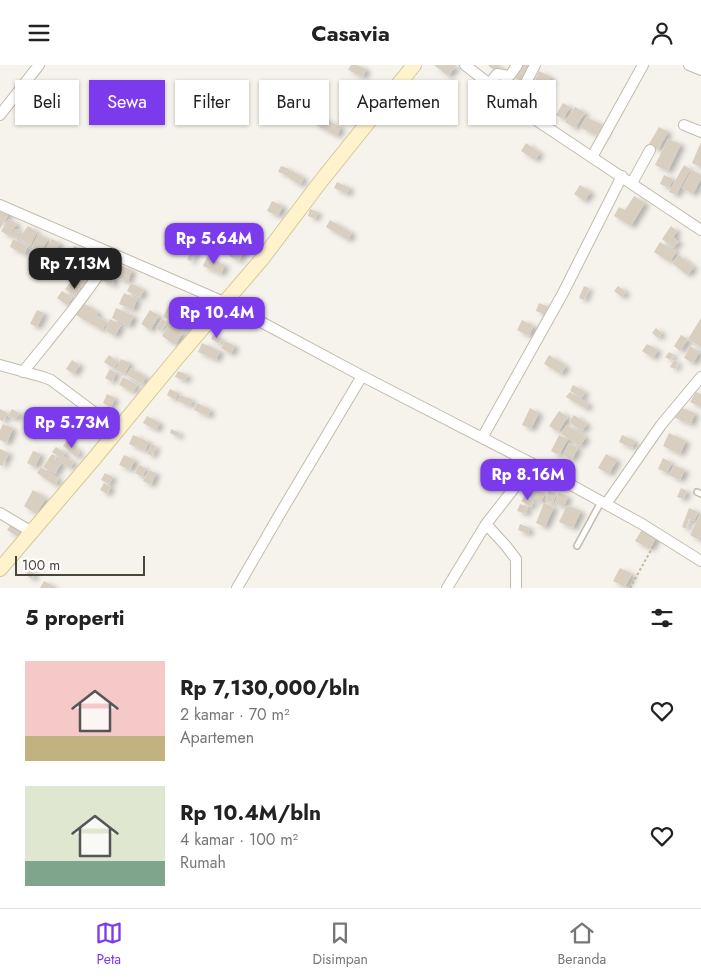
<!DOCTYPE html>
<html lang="id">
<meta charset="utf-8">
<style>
body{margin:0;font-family:Jost,sans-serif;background:#f6f6f6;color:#222;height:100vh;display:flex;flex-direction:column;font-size:19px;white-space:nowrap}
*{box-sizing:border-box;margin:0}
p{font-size:16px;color:#767676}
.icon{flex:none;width:28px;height:28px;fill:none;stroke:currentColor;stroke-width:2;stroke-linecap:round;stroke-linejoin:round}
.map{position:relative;height:523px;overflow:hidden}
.side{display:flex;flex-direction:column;background:#fff;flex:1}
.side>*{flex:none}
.hud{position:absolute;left:15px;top:15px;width:671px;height:45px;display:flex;gap:10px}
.scale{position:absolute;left:15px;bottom:12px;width:130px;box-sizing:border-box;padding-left:5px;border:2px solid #4b4439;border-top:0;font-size:14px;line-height:18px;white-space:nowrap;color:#4b4439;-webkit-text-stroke:4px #fff;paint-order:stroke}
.price{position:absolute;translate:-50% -42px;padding:0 11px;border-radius:10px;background:#7c3aed;color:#fff;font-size:16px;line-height:32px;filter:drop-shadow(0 1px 2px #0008)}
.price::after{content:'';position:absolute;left:50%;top:30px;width:15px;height:11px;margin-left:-8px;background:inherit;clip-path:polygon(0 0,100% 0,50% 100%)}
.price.selected{background:#222;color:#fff}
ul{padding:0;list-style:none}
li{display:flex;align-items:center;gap:15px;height:125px;padding:0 25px}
li span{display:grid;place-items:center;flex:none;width:140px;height:100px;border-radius:0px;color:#555}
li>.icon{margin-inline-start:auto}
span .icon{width:60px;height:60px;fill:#fffc;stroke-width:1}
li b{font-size:21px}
h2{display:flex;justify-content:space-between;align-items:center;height:60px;padding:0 25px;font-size:21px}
.tag{padding:0 18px;border-radius:0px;background:#fff;box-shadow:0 1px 4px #0004;font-size:18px;line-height:45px}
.tag.selected{background:#7c3aed;color:#fff}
header{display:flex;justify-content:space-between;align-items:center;height:65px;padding:0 25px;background:#fff;font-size:22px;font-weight:700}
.tabs{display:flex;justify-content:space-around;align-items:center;height:70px;border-top:1px solid #e0e0e0;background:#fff;font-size:14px;color:#767676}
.tabs a{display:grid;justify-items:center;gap:2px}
.tabs .selected{color:#7c3aed}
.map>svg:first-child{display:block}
.building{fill:#d8cfc1;filter:url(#shadow)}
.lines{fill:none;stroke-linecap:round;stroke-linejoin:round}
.lane-casing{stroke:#c2bbae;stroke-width:8}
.street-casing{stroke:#c2bbae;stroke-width:12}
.secondary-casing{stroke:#d6c79b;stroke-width:16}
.path{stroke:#c4b79f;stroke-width:2;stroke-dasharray:2.5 2.5;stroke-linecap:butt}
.lane{stroke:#fff;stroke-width:5}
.street{stroke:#fff;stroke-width:10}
.secondary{stroke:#fff3cd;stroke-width:14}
</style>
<header><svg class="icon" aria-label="menu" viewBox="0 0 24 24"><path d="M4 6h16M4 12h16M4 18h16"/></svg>Casavia<svg class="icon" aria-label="person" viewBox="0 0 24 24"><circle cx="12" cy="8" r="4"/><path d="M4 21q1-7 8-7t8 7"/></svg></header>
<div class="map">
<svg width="701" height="523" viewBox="0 0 701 523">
<defs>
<filter id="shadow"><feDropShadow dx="4.5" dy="2.5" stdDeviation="2.5" flood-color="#0004"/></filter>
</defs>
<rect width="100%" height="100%" fill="#f6f3ec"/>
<!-- building -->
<path class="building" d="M351,0H357L366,4L363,12L348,5Z
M434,0H457L448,11Z
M488,0H501L496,7Z
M520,0H533L525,18L513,12Z
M539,6L551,12L547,21L545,20L540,29L528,23L532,14L535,15Z
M409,16L440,39L434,45L404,23Z
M405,29L412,34L408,41L401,36Z
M563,38L570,42L563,54L556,50Z
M290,40L295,44L290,50L285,46Z
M575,42L585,48L575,63L565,57Z
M342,43L355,50L351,56L338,49Z
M318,51L341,62L337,71L314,59Z
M586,52L607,62L602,73L581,63Z
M659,62L668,67L658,85L649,79Z
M668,74L681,79L668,106L655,100Z
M701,77V102L692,98Z
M526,78L540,88L535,95L521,86Z
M684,100L690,104L676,130L669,127Z
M281,101L289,104L286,110L278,107Z
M291,105L304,113L300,120L287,112Z
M692,105L701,110V114L693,129L682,123Z
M664,110L673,114L669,123L660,119Z
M337,117L350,123L347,129L334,123Z
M580,120L591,127L584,136L574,129Z
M634,131L645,138L631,161L614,151L619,142L625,145Z
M272,136L283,141L278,151L267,146Z
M0,143L9,148L0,164Z
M310,144L318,147L315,154L308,151Z
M9,154L17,159L9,171L1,166Z
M330,155L352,168L348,175L326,162Z
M28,161L37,167L30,181L19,173Z
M671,161L677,166L673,172L679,177L673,183L662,174Z
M15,164L20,166L17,174L11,171Z
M38,169L48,174L41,187L32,182Z
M13,174L28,181L24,189L10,182Z
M52,174L60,178L52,193L43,189Z
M660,177L676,187L670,197L654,187Z
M236,179L245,184L239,196L229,191Z
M74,181L93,189L90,195L71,187Z
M192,183L196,184L192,196L187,195Z
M98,190L105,193L101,202L94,199Z
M679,190L694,202L687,210L672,198Z
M207,192L225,200L221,209L203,201Z
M92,199L100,204L91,217L83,212Z
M120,200L132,205L128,217L115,212Z
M104,208L115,212L113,220L101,215Z
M77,211L89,218L86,225L73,218Z
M71,217L84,227L79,234L65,224Z
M131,218L144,225L140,233L127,226Z
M584,221L589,223L584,235L579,233Z
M618,221L626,227L622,232L614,226Z
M62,226L72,233L67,240L57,233Z
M124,228L137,234L133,245L119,239Z
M181,232L191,239L185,249L175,242Z
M83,238L98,247L96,250L107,257L102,265L76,250Z
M539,238L549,242L545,250L536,246Z
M168,242L177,246L172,256L163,252Z
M116,243L134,251L129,261L112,253Z
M37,245L44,248L37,262L30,259Z
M150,245L159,251L150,265L141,259Z
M177,248L190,256L185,265L171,258Z
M701,253V282L688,274L680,286L674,281L681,270L688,274Z
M110,254L121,260L115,271L105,265Z
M162,254L167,257L160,266L156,263Z
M522,255L534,261L529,271L517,265Z
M169,260L183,268L175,280L162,271Z
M656,263L662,268L658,273L652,268Z
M213,270L222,274L220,279L211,274Z
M225,276L235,281L231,289L221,283Z
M202,278L220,286L216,295L198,287Z
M647,279L658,285L653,293L642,286Z
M690,281L700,287L693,298L684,293Z
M669,287L674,290L670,295L665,292Z
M109,290L118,297L113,303L104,297Z
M549,290L566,301L561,309L544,299Z
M121,294L130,298L125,309L116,305Z
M72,295L80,300L74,309L66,304Z
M674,295L678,297L675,304L670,302Z
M131,303L146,312L142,319L127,310Z
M110,304L116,308L112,317L105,313Z
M178,306L188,310L185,316L175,312Z
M123,312L137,320L133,327L119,320Z
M573,320L585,327L582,333L570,326Z
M170,324L178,328L175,335L167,330Z
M570,327L589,339L586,344L566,332Z
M696,327L701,329V342L690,337Z
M107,329L115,333L111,342L103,338Z
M180,330L193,335L190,341L178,336Z
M197,338L211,345L208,351L194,345Z
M679,342L695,348L691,359L675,353Z
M530,343L539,348L531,364L522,360Z
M0,344L8,348L3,356L0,355Z
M12,344L19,348L15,354L8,351Z
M559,346L568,352L558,367L549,361Z
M574,350L587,359L582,366L569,357Z
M147,351L160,358L156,365L143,358Z
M3,359L13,363L7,378L0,375V365Z
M567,360L586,372L580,381L561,369Z
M171,364L180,368L178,372L170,368Z
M669,368L686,376L680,389L663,381Z
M133,370L149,377L145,386L129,379Z
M559,370L568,374L559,390L551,386Z
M622,370L635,376L632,383L619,377Z
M67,376L80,387L76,392L63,381Z
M569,378L578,383L572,395L563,390Z
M151,379L156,381L152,391L147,389Z
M56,382L65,388L63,391L74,397L70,403L58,395L59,392L52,387Z
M0,384L9,388L2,401L0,400Z
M33,386L41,389L35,402L27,398Z
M52,389L56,391L54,394L61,399L55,409L43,402Z
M606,389L617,395L609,409L598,403Z
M124,390L135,395L130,405L119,400Z
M663,393L672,398L667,408L658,404Z
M139,400L146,403L142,412L135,408Z
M674,400L685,405L680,415L669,410Z
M41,402L59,414L55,420L37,408Z
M149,405L156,408L151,420L143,416Z
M105,408L113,412L109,419L101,415Z
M104,418L111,422L107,429L100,425Z
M531,422L545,429L541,437L527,430Z
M681,423L687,426L683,434L677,432Z
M33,425L46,433L36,449L24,441Z
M549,426L556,429L553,438L545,435Z
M559,428L568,431L564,442L555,438Z
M525,431L534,437L531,442L521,436Z
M544,438L554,442L545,462L536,458Z
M520,439L528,442L526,449L517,446Z
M567,440L581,446L573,463L559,457Z
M689,443L698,447L694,456L689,454L686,464L682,462Z
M699,451H701V471L699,475L690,470Z
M13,456L29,466L23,475L7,465Z
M520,459L530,463L528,469L518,465Z
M643,463L657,471L650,484L635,476Z
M620,503L632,509L625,522L613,516Z
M28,505L35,509L32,514L26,510Z
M44,516L57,523H40Z"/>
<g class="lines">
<defs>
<path id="lane" d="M697,427L701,429
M577,481L601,437"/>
<path id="street" d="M465,0L533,53L701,165
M689,0L701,5
M489,19L497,9C512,11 508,14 517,0
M515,39L535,0
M0,50L39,0
M684,60L701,67
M592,92L643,0
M632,118L650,85
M0,140L224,237L362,311L533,399L642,459L701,496
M0,300L43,312L51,315L118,365
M23,307C54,268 86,231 112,189
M482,373L563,228L622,111
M606,439L661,360L701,312
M0,448L32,467
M486,459L506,481L516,494V523
M237,523L281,447L362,311
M447,523L486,459L533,399"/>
<path id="secondary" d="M0,504L93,395L177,293L262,194L321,116L414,0"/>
</defs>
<!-- lane casing -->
<use href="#lane" class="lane-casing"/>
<!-- street casing -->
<use href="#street" class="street-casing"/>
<!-- secondary casing -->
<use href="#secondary" class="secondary-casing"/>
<!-- path -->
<path class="path" d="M630,523L655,478"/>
<!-- lane -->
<use href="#lane" class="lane"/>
<!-- street -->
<use href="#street" class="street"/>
<!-- secondary -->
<use href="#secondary" class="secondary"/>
</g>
</svg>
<div class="scale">100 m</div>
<b class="price" style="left:214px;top:200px">Rp 5.64M</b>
<b class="price selected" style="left:75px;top:225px">Rp 7.13M</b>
<b class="price" style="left:217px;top:274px">Rp 10.4M</b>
<b class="price" style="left:72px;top:384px">Rp 5.73M</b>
<b class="price" style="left:528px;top:436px">Rp 8.16M</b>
<div class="hud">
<a class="tag">Beli</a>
<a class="tag selected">Sewa</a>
<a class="tag">Filter</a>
<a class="tag">Baru</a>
<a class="tag">Apartemen</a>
<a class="tag">Rumah</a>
</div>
</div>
<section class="side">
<h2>5 properti<svg class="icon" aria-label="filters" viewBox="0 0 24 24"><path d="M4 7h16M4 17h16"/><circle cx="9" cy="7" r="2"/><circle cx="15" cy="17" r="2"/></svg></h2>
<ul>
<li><span style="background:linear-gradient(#f6c9c9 75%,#c2b280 0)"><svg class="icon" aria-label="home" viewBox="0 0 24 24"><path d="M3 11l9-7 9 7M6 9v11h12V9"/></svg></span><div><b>Rp 7,130,000/bln</b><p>2 kamar · 70 m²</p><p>Apartemen</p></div><svg class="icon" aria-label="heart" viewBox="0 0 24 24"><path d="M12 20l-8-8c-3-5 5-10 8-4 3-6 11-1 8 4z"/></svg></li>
<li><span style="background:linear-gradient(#dfe7d0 75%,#7fa58c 0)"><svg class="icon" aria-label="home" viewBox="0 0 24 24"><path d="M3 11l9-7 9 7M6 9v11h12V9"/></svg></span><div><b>Rp 10.4M/bln</b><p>4 kamar · 100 m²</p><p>Rumah</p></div><svg class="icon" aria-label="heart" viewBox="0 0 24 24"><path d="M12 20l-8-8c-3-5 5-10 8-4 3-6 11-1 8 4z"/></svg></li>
</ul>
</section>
<nav class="tabs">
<a class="selected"><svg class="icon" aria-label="map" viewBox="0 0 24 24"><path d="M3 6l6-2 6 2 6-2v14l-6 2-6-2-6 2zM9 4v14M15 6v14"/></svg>Peta</a>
<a><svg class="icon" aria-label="saved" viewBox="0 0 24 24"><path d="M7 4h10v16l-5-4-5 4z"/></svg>Disimpan</a>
<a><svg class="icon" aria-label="home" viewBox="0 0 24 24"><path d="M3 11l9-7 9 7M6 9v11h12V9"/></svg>Beranda</a>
</nav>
